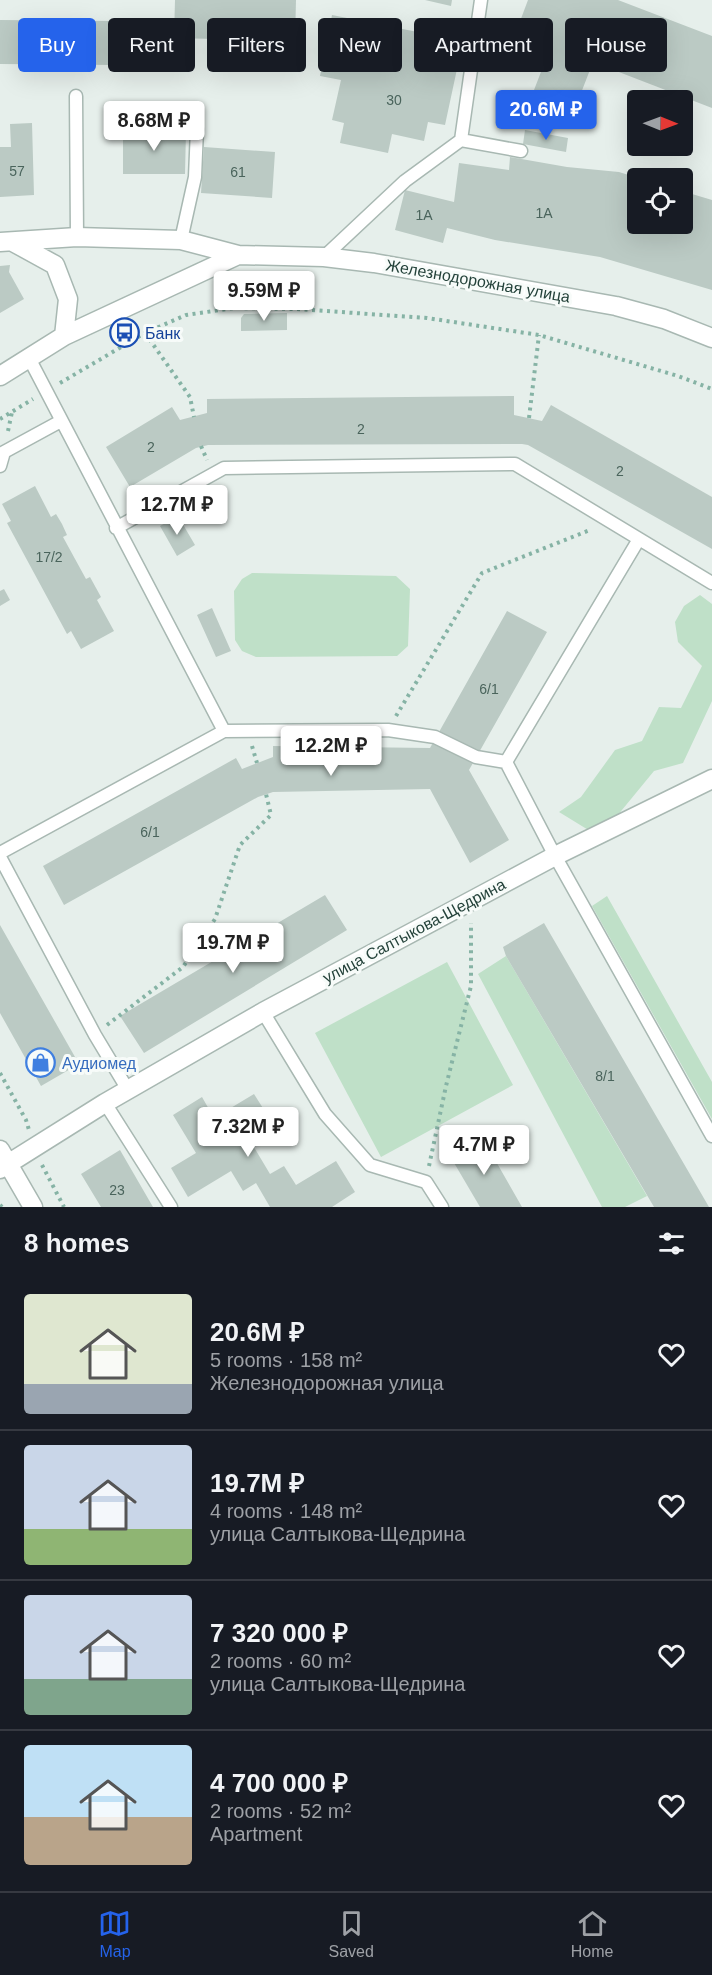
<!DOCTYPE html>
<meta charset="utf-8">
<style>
body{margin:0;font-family:Arial,sans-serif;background:#242831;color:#f1f3f6;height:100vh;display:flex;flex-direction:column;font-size:22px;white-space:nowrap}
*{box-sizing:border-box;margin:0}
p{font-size:20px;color:#9ea1a6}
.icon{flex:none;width:33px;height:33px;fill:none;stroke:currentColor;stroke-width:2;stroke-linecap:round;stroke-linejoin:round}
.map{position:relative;height:1207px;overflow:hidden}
.sheet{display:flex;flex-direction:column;background:#171b24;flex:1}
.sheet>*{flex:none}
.guide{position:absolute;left:18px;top:18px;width:676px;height:54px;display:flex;gap:12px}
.needle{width:39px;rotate:91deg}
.controls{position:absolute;left:627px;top:90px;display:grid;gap:12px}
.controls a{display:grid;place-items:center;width:66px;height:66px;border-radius:6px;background:#171b24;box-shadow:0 6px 24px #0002;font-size:30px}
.price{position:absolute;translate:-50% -51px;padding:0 14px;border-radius:6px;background:#fff;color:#222;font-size:20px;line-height:39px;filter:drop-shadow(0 2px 3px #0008)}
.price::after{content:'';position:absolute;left:50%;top:36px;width:18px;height:14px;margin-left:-9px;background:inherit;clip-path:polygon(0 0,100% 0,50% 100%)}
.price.current{background:#2563eb;color:#fff}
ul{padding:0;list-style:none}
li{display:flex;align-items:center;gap:18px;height:150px;padding:0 24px}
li+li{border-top:2px solid #363941}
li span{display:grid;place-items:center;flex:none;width:168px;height:120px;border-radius:6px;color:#555}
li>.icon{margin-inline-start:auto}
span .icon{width:72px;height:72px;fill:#fffc;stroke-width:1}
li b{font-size:26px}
h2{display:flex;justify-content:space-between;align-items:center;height:72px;padding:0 24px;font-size:26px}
.pill{padding:0 21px;border-radius:6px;background:#171b24;box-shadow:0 6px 24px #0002;font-size:21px;line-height:54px}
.pill.current{background:#2563eb;color:#fff}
.menu{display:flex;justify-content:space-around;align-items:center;height:84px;border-top:2px solid #363941;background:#171b24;font-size:16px;color:#9ea1a6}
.menu a{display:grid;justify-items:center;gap:3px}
.menu .current{color:#2563eb}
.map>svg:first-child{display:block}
.green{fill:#bfe0c8}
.building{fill:#bbcac4}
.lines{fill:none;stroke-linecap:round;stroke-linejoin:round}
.service-casing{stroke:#a8b8b2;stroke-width:15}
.minor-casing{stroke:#a8b8b2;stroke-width:21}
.tertiary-casing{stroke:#a8b8b2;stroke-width:21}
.path{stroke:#86b3a5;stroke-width:4;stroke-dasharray:3 4.5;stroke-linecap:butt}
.service{stroke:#fff;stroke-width:12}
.minor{stroke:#fff;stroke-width:18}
.tertiary{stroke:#fff;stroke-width:18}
.labels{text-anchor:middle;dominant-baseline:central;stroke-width:6;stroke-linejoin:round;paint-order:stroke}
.number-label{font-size:14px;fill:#4a645c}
.street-label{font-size:16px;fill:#24423a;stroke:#f7fbf9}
.transit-label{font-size:16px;fill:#164399;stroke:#f7fbf9;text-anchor:start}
.shop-label{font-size:16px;fill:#366cbe;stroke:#f7fbf9;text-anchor:start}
</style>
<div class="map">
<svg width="712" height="1207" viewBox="0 0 712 1207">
<rect width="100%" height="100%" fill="#e6efeb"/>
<!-- green -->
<path class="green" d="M252,573L396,576L410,589L408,646L397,656L256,657L242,651L235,640L234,591L242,579Z
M700,595L712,604V701L683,763L654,771L608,827L590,831L559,812L581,797L615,750L642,741L659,707L681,708L702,666L678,642L675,622L684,606Z
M607,896L712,1082V1119L592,906Z
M506,956L647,1196L625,1207H602L478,974Z
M447,962L513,1085L381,1157L315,1033Z"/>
<!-- building -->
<path class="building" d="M175,0H296L295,41L174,38Z
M425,0H452L451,6Z
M528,0H618L712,36V108L593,62L576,106L534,90L551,46L516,32Z
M332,15L463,41L445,125L428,122L424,141L392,134L388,153L340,143L344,123L332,120L341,80L320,76Z
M0,20L116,21L115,65L0,64Z
M32,123L34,195L0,197V147H11L10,124Z
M123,130L186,131L185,174H123Z
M525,130L568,138L566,152L523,144Z
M204,147L275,152L272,198L201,193Z
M510,157L567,167L619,172L638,178V224H682V191L712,200V290L600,257L495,240L447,228L443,243L395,230L405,190L454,202L459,163L509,170Z
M10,265L9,272L24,299L0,313V266Z
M287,313V330L241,331V318L244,314Z
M514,396V415L542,421L551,405L712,497V549L528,445L522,444L208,445L196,448L130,487L106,447L172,407L180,420L207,413V399Z
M35,486L51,517L56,514L62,524L67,535L63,537L86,579L90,577L101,597L97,600L114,631L81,649L71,631L67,634L7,523L11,521L2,504Z
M178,516L195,545L177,556L160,526Z
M4,589L10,600L0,606V591Z
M212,608L231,651L216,657L197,615Z
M507,611L547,632L469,770L509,840L470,863L430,789L273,792L258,797L64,905L43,866L236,758L242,769L273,757V746L430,748Z
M325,895L347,930L144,1053L120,1016Z
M544,923L709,1207H654L506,956L503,947Z
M0,925L79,1064L41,1086L0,1013Z
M254,1094L273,1124L249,1139L270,1174L284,1166L296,1185L336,1161L355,1192L332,1207H270L256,1183L243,1191L231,1171L188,1197L171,1168L196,1153L173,1115L202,1097L214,1118Z
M482,1137L522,1207H480L450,1156Z
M120,1150L153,1207H101L81,1174Z"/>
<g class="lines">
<defs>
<path id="service" d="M76,96L77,237
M461,140L521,151
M181,240L195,177L197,129
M324,257L405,181L461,140L481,0
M29,358L224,731
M0,466L4,452L61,421
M116,528L224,468L515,464L712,583
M639,539L506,762L555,856L712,1136
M0,853L224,731L388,730L435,737L476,757L506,762
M0,857L95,1035L128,1090
M263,1012L325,1114L370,1165L426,1182L442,1207
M105,1103L171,1207"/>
<path id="minor" d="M0,1150L33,1207
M0,1169L105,1103L263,1012L555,856L712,779"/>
<path id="tertiary" d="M0,242L77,237L181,240L238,255L324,257L374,263L616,306L664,319L712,338
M13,242L55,265L68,299L64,336
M0,376L64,336L238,255"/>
</defs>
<!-- service casing -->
<use href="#service" class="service-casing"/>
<!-- minor casing -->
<use href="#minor" class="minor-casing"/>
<!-- tertiary casing -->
<use href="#tertiary" class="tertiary-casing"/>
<!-- path -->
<path class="path" d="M145,333L190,397L194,417
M60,383L145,333L186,315L234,308L297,309L427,318L539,335L678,376L712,389
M529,418L539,335
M0,419L33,399
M8,431L12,412
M201,446L207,460
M396,716L482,573L590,530
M252,746L257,763
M107,1025L183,967L215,919L240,845L271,815L266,794
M0,1073L26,1120L29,1130
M42,1165L64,1207
M429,1166L446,1086L471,986V923
M0,1205L2,1207"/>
<!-- service -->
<use href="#service" class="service"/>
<!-- minor -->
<use href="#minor" class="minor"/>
<!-- tertiary -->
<use href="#tertiary" class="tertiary"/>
</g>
<!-- icons -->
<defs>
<symbol id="bus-ring" viewBox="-11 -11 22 22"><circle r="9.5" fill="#f7fbf9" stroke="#1a4fb4" stroke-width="1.5"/><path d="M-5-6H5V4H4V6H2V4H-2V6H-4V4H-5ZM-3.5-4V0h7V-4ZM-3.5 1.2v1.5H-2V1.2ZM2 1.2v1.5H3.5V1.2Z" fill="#1a4fb4"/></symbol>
<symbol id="shop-ring" viewBox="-11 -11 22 22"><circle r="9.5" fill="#f7fbf9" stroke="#3f7fe0" stroke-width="1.5"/><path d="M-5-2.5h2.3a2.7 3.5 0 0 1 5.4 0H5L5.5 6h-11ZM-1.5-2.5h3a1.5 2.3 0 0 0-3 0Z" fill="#3f7fe0"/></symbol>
</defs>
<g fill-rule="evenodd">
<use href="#bus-ring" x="108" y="316" width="33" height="33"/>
<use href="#shop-ring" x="24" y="1046" width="33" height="33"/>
</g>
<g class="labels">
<!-- number labels -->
<g class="number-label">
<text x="394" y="100">30</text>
<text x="17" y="171">57</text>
<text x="238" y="172">61</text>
<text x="544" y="213">1А</text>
<text x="424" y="215">1А</text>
<text x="361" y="429">2</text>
<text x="151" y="447">2</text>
<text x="620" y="471">2</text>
<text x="49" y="557">17/2</text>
<text x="489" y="689">6/1</text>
<text x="150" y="832">6/1</text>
<text x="605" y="1076">8/1</text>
<text x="117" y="1190">23</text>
</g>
<!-- street labels -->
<g class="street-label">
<text transform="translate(478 281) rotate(10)">Железнодорожная улица</text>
<text transform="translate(414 931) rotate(-28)">улица Салтыкова-Щедрина</text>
</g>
<!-- transit labels -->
<g class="transit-label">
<text x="145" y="333">Банк</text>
</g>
<!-- shop labels -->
<g class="shop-label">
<text x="62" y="1063">Аудиомед</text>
</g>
</g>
</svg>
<div class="controls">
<a><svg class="needle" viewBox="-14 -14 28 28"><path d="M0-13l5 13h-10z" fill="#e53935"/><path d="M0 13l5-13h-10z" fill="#9ea1a6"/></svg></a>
<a><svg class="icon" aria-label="locate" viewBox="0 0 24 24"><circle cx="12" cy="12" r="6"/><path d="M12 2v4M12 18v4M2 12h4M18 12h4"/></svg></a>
</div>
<b class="price current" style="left:546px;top:141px">20.6M ₽</b>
<b class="price" style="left:154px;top:152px">8.68M ₽</b>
<b class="price" style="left:264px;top:322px">9.59M ₽</b>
<b class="price" style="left:177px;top:536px">12.7M ₽</b>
<b class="price" style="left:331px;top:777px">12.2M ₽</b>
<b class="price" style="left:233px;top:974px">19.7M ₽</b>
<b class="price" style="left:248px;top:1158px">7.32M ₽</b>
<b class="price" style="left:484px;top:1176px">4.7M ₽</b>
<div class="guide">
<a class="pill current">Buy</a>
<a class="pill">Rent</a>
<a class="pill">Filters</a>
<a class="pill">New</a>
<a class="pill">Apartment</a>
<a class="pill">House</a>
</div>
</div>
<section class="sheet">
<h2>8 homes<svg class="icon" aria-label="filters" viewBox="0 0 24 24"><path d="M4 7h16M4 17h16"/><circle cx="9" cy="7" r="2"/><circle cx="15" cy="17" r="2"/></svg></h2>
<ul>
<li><span style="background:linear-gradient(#dfe7d0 75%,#9aa5b1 0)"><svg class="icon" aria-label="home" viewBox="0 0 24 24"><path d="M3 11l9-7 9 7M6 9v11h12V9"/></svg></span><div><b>20.6M ₽</b><p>5 rooms · 158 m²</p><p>Железнодорожная улица</p></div><svg class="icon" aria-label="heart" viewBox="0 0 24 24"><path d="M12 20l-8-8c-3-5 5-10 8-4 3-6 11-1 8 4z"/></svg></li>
<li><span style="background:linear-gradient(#c9d6e8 70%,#8fb573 0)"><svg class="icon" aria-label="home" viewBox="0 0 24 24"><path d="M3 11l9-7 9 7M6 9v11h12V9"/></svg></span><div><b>19.7M ₽</b><p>4 rooms · 148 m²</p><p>улица Салтыкова-Щедрина</p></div><svg class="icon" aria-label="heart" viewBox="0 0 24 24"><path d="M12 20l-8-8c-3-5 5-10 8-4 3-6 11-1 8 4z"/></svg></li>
<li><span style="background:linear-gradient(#c9d6e8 70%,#7fa58c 0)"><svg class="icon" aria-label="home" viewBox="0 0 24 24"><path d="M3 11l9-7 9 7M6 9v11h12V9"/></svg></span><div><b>7 320 000 ₽</b><p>2 rooms · 60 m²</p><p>улица Салтыкова-Щедрина</p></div><svg class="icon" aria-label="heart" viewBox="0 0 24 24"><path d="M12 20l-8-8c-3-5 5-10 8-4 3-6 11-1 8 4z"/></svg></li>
<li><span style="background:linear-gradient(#bfe0f5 60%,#b9a48a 0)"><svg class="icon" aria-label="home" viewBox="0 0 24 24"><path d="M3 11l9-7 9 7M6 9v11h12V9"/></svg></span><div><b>4 700 000 ₽</b><p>2 rooms · 52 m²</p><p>Apartment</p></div><svg class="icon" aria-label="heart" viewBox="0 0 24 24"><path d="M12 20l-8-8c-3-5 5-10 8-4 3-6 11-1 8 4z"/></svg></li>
</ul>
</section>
<nav class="menu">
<a class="current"><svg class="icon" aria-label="map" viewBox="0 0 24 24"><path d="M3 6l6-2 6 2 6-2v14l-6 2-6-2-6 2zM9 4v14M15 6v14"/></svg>Map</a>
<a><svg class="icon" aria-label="saved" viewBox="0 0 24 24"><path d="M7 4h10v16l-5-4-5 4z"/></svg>Saved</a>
<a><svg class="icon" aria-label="home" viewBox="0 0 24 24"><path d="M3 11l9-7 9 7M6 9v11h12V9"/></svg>Home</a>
</nav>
